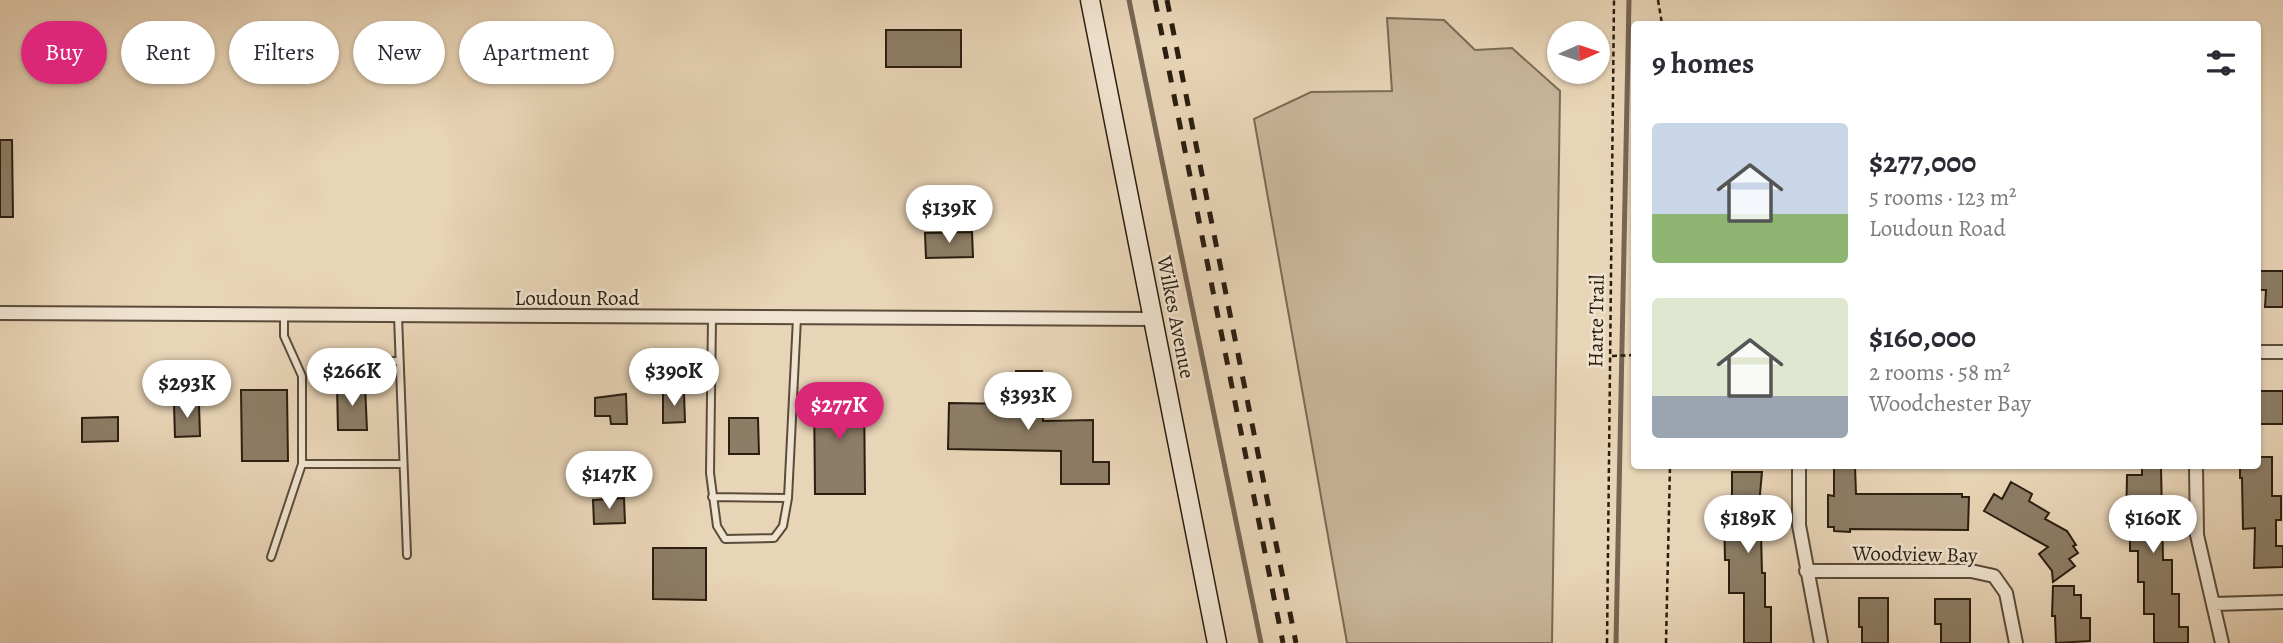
<!DOCTYPE html>
<meta charset="utf-8">
<style>
body{margin:0;font-family:Alegreya,serif;background:#f2f2f3;color:#2b2b33;height:100vh;display:flex;flex-direction:column;font-size:26px;white-space:nowrap}
*{box-sizing:border-box;margin:0}
p{font-size:23px;color:#7c7c81}
.icon{flex:none;width:38px;height:38px;fill:none;stroke:currentColor;stroke-width:2;stroke-linecap:round;stroke-linejoin:round}
.map{position:relative;flex:1;overflow:hidden}
.side{position:absolute;left:1631px;top:21px;width:630px;height:448px;display:flex;flex-direction:column;background:#fff;border-radius:7px;box-shadow:0 2px 5px #0004}
.side>*{flex:none}
.guide{position:absolute;left:21px;top:21px;width:665px;height:63px;display:flex;gap:14px}
.needle{width:46px;rotate:87deg}
.controls{position:absolute;left:1547px;top:21px;display:grid;gap:14px}
.controls a{display:grid;place-items:center;width:63px;height:63px;border-radius:50%;background:#fff;box-shadow:0 2px 5px #0004;font-size:35px}
.price{position:absolute;translate:-50% -60px;padding:0 16px;border-radius:24px;background:#fff;color:#222;font-size:23px;line-height:46px;filter:drop-shadow(0 2px 4px #0008)}
.price::after{content:'';position:absolute;left:50%;top:42px;width:21px;height:16px;margin-left:-10px;background:inherit;clip-path:polygon(0 0,100% 0,50% 100%)}
.price.selected{background:#db2777;color:#fff}
ul{padding:0;list-style:none}
li{display:flex;align-items:center;gap:21px;height:175px;padding:0 21px}
li span{display:grid;place-items:center;flex:none;width:196px;height:140px;border-radius:7px;color:#555}
li>.icon{margin-inline-start:auto}
span .icon{width:84px;height:84px;fill:#fffc;stroke-width:1}
li b{font-size:30px}
h2{display:flex;justify-content:space-between;align-items:center;height:84px;padding:0 21px;font-size:30px}
.tag{padding:0 24px;border-radius:32px;background:#fff;box-shadow:0 2px 5px #0004;font-size:24px;line-height:63px}
.tag.selected{background:#db2777;color:#fff}
.map>svg:first-child{display:block}
.green{fill:#c8b59a;stroke:#7a6a55;stroke-width:2}
.lines{fill:none;stroke-linecap:round;stroke-linejoin:round}
.stream{stroke:#766652;stroke-width:5}
.building{fill:#8d7d66;stroke:#2b1e10;stroke-width:2}
.lane-casing{stroke:#5a4c3a;stroke-width:10}
.street-casing{stroke:#5a4c3a;stroke-width:16}
.secondary-casing{stroke:#2b1e10;stroke-width:21}
.path{stroke:#2b1e10;stroke-width:2.5;stroke-dasharray:5 3.5;stroke-linecap:butt}
.lane{stroke:#f0e3d0;stroke-width:6}
.street{stroke:#f0e3d0;stroke-width:12}
.secondary{stroke:#f0e3d0;stroke-width:18}
.rail{stroke:#2b1e10;stroke-width:5;stroke-dasharray:12 12;stroke-linecap:butt}
.labels{text-anchor:middle;dominant-baseline:central;stroke-width:5;stroke-linejoin:round;paint-order:stroke}
.street-label{font-size:21px;fill:#2b1e10;stroke:#f0e3d0}
</style>
<div class="map">
<svg width="2283" height="643" viewBox="0 0 2283 643">
<rect width="100%" height="100%" fill="#e8d4b6"/>
<filter id="stains"><feTurbulence type="fractalNoise" baseFrequency=".00286" numOctaves="4"/><feColorMatrix values="0 0 0 0 .2 0 0 0 0 .09 0 0 0 0 .02 0 0 0 .5 -.17"/></filter>
<radialGradient id="worn" r=".72"><stop offset=".6" stop-color="#630" stop-opacity="0"/><stop offset="1" stop-color="#630" stop-opacity=".3"/></radialGradient>
<!-- green -->
<path class="green" d="M1387,18L1444,20L1475,50L1512,48L1560,91L1552,643H1347L1254,119L1311,92L1392,91Z"/>
<g class="lines">
<!-- stream -->
<path class="stream" d="M1129,0L1261,643
M1616,643L1629,0"/>
</g>
<!-- building -->
<path class="building" d="M886,30H961V67H886Z
M0,140H12L13,217H0Z
M972,232L973,257L926,258L925,233Z
M2258,271H2283V307H2265L2266,290H2258Z
M1016,371H1042L1043,421L1093,420V462H1109V484H1061V451L948,449L949,403L1016,404Z
M365,385L367,430H338L337,386Z
M241,390H287L288,461H242Z
M814,390H864L865,494H815Z
M2258,391H2283V424H2258Z
M663,393H684L685,422L663,423Z
M626,394L627,424H611L610,416H595V398Z
M174,404H199L200,436L175,437Z
M118,417V441L82,442V418Z
M729,418H758L759,454H729Z
M2258,457H2272V496H2281V520H2276V546H2283V567L2254,568L2255,528L2243,529L2242,478H2240V466H2258Z
M1834,466H1855L1856,494H1962V497H1969L1968,530L1850,529V532L1834,531V527H1828V495L1834,496Z
M2142,466L2161,467L2163,560H2172V594H2179V627H2188V643H2154V614H2144V582H2138V551H2130V531H2126L2127,475H2142Z
M1732,472H1762L1760,494L1762,573H1765V607H1771V643H1744V593H1729V560H1725L1724,510H1732Z
M2011,482L2032,494L2029,501L2049,513L2045,519L2067,531L2076,545L2073,546L2078,553L2069,559L2075,566L2053,582L2052,571L2039,554L2048,547L1984,511L1994,494L2002,499Z
M624,498L625,523L594,524L593,500Z
M653,548H706V600L653,599Z
M2053,586H2074V595H2081V618H2090V641L2056,643L2055,616H2052Z
M1859,598H1888V643H1862V627H1859Z
M1935,599H1970V643H1941V624H1935Z"/>
<g class="lines">
<defs>
<path id="lane" d="M284,315V336L302,376V464
M398,316L407,555
M712,318L710,473L717,526L725,539L774,538L783,526L788,498L797,318
M348,361H399
M712,497L788,498
M271,557L302,464H403"/>
<path id="street" d="M0,313L1153,319
M2258,352H2283
M1799,466V525L1821,643
M2196,466L2197,535L2222,643
M1806,571H1971L1994,576L2006,593L2016,643
M2213,604L2283,602"/>
<path id="secondary" d="M1090,0L1217,643"/>
</defs>
<!-- lane casing -->
<use href="#lane" class="lane-casing"/>
<!-- street casing -->
<use href="#street" class="street-casing"/>
<!-- secondary casing -->
<use href="#secondary" class="secondary-casing"/>
<!-- path -->
<path class="path" d="M1658,0L1662,24
M1612,356L1634,355
M1607,643L1614,0
M1666,643L1670,466"/>
<!-- lane -->
<use href="#lane" class="lane"/>
<!-- street -->
<use href="#street" class="street"/>
<!-- secondary -->
<use href="#secondary" class="secondary"/>
<!-- rail -->
<path class="rail" d="M1155,0L1283,643
M1167,0L1296,643"/>
</g>
<g class="labels">
<!-- street labels -->
<g class="street-label">
<text x="577" y="298">Loudoun Road</text>
<text transform="translate(1176 317) rotate(79)">Wilkes Avenue</text>
<text transform="translate(1596 321) rotate(-89)">Harte Trail</text>
<text transform="translate(1915 554) rotate(1)">Woodview Bay</text>
</g>
</g>
<rect width="100%" height="100%" filter="url(#stains)"/>
<rect width="100%" height="100%" fill="url(#worn)"/>
</svg>
<div class="controls">
<a><svg class="needle" viewBox="-14 -14 28 28"><path d="M0-13l5 13h-10z" fill="#e53935"/><path d="M0 13l5-13h-10z" fill="#7c7c81"/></svg></a>
</div>
<b class="price" style="left:949px;top:245px">$139K</b>
<b class="price" style="left:352px;top:408px">$266K</b>
<b class="price" style="left:674px;top:408px">$390K</b>
<b class="price" style="left:187px;top:420px">$293K</b>
<b class="price" style="left:1028px;top:432px">$393K</b>
<b class="price selected" style="left:839px;top:442px">$277K</b>
<b class="price" style="left:609px;top:511px">$147K</b>
<b class="price" style="left:1748px;top:555px">$189K</b>
<b class="price" style="left:2153px;top:555px">$160K</b>
<div class="guide">
<a class="tag selected">Buy</a>
<a class="tag">Rent</a>
<a class="tag">Filters</a>
<a class="tag">New</a>
<a class="tag">Apartment</a>
</div>
<section class="side">
<h2>9 homes<svg class="icon" aria-label="filters" viewBox="0 0 24 24"><path d="M4 7h16M4 17h16"/><circle cx="9" cy="7" r="2"/><circle cx="15" cy="17" r="2"/></svg></h2>
<ul>
<li><span style="background:linear-gradient(#c9d6e8 65%,#8fb573 0)"><svg class="icon" aria-label="home" viewBox="0 0 24 24"><path d="M3 11l9-7 9 7M6 9v11h12V9"/></svg></span><div><b>$277,000</b><p>5 rooms · 123 m²</p><p>Loudoun Road</p></div></li>
<li><span style="background:linear-gradient(#dfe7d0 70%,#9aa5b1 0)"><svg class="icon" aria-label="home" viewBox="0 0 24 24"><path d="M3 11l9-7 9 7M6 9v11h12V9"/></svg></span><div><b>$160,000</b><p>2 rooms · 58 m²</p><p>Woodchester Bay</p></div></li>
</ul>
</section>
</div>
